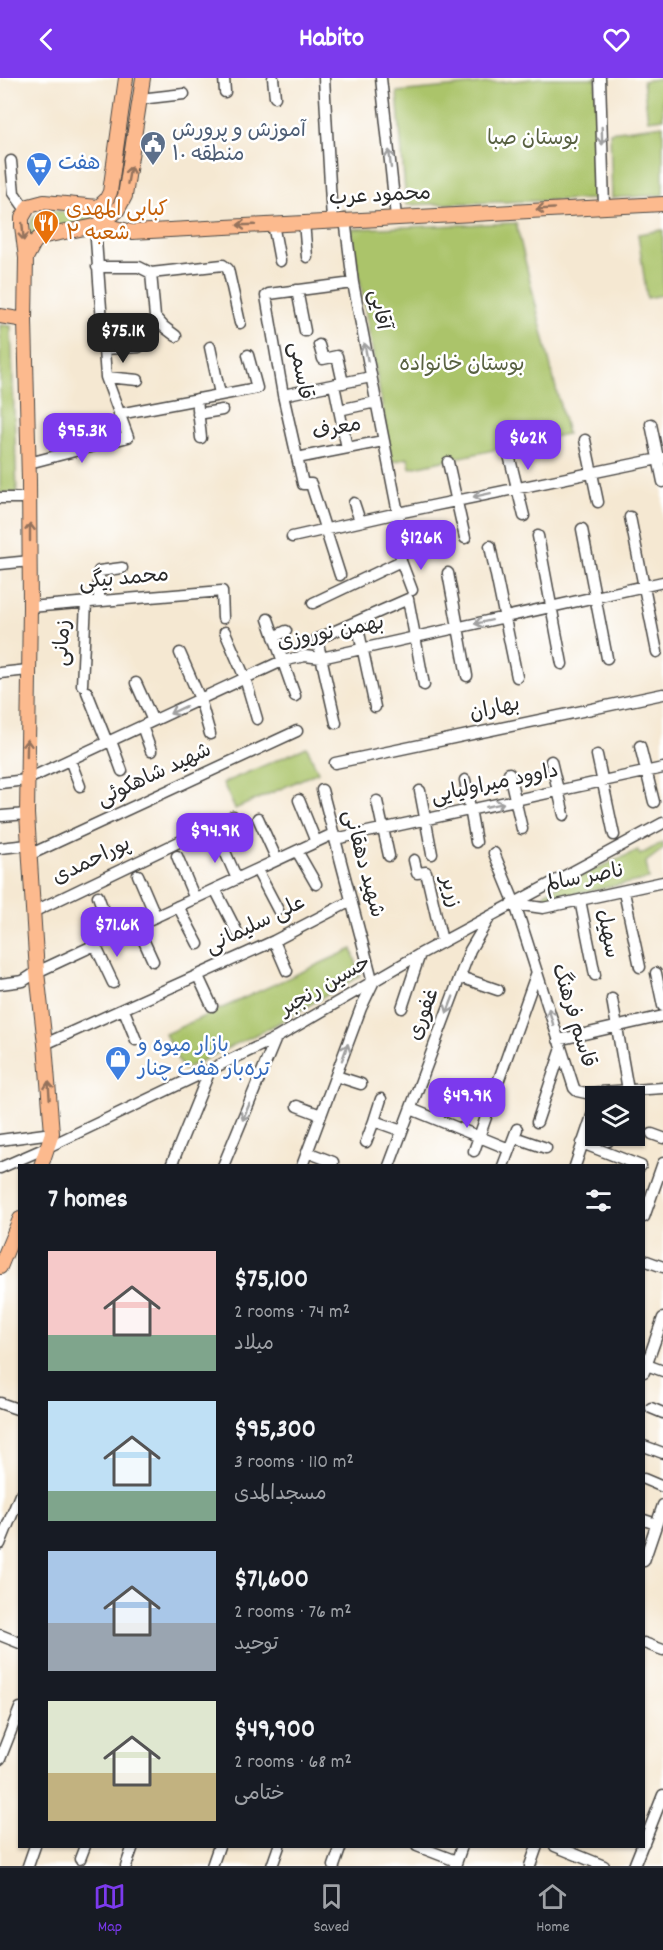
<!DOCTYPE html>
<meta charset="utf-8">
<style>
body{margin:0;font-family:Dekko,"Playpen Sans Arabic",sans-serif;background:#20242c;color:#f1f3f6;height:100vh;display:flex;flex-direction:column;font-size:22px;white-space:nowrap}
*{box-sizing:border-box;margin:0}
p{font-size:20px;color:#9ea1a6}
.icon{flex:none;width:33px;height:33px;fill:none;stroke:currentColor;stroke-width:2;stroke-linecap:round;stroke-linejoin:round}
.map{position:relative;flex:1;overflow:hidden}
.sheet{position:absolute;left:18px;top:1086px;width:627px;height:684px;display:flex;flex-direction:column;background:#171b24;border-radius:0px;box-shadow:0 2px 4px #0004}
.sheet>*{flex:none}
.buttons{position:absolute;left:585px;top:1008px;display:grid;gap:12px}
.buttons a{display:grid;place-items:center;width:60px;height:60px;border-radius:0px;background:#171b24;box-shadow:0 2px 4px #0004;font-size:30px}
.price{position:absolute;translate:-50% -51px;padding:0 14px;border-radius:12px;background:#7c3aed;color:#fff;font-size:20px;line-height:39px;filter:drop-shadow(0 2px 3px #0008)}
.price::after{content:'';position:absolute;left:50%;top:36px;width:18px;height:14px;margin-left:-9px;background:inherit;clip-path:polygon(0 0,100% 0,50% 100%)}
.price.selected{background:#222;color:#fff}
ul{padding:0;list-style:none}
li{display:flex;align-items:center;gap:18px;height:150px;padding:0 30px}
li span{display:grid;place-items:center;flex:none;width:168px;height:120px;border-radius:0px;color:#555}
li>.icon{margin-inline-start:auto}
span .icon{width:72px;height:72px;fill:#fffc;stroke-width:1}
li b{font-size:26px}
h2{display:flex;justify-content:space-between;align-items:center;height:72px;padding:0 30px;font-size:26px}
header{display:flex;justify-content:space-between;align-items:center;height:78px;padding:0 30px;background:#7c3aed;color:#fff;font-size:27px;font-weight:800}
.tab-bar{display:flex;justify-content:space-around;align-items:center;height:84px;border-top:2px solid #363941;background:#171b24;font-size:16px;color:#9ea1a6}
.tab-bar a{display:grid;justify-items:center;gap:3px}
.tab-bar .selected{color:#7c3aed}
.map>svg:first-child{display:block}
.green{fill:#abc46a;stroke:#6b784a;stroke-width:1.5}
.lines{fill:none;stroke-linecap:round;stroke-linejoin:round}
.minor-casing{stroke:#494744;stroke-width:13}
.major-casing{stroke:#494744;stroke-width:16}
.minor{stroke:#fff;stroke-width:10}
.major{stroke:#fcba8e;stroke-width:14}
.oneway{stroke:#a0a0a0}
.oneway2{stroke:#94725c}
.labels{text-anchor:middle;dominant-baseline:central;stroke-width:5;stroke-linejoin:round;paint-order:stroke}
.service-label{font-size:21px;fill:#4e5e75;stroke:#fff;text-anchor:start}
.park-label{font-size:21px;fill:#586141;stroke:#fff}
.shop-label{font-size:21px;fill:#366cbe;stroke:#fff;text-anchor:start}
.street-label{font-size:21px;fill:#2b2b2b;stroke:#fff}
.food-label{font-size:21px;fill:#c56008;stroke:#fff;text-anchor:start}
</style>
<header><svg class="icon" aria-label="back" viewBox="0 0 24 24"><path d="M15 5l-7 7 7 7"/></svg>Habito<svg class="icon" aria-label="heart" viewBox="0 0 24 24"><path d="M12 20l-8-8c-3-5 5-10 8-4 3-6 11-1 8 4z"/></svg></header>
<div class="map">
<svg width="663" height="1788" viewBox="0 0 663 1788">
<rect width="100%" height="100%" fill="#fff"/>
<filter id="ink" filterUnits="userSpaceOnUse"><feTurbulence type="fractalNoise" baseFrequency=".0167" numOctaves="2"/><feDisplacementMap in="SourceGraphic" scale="12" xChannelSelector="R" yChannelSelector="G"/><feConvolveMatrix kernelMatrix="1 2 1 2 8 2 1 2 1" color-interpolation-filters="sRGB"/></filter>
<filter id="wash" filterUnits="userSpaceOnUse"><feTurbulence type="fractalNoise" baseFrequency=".008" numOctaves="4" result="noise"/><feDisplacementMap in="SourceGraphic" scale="24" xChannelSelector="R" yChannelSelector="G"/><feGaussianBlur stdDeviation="1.35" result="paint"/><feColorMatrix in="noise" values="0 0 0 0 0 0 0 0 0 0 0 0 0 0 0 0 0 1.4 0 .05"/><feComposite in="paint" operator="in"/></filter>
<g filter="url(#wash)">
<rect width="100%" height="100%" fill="#f5e8d2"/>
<!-- green -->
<path class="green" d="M542,0H596L597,121L406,127L397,14Z
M663,0V40L648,42L643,3Z
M663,47V117L612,120L610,54Z
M50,132L90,138L96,139L97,143L42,151L34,157L29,165C28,146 29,135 50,132Z
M516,145L567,356L410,390L408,380L392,384L351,151Z
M663,152V217L647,220L638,156Z
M0,247L11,248L17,415H0Z
M307,669L318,694L235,731L223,705Z
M663,764V771L646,784L649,801L549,821L543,817L546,814L638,772L640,777Z
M352,871L360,898L275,947L183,992L165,956Z"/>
</g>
<g filter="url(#ink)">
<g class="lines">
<defs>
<path id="minor" d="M224,0L225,14
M273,0L275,19
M324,0L332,142
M381,0L396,139
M600,0L604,128
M140,21L184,16
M11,83L14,115L26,132
M345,141L353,205L398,435L401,483L412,512
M304,144L307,179
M273,146L280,183
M97,189H139L151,195L223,187L228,191L240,245
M151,195L155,239L164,249L176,258
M297,212L305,253
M319,267L323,281L337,278L343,305
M210,269L220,316
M104,271L139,269
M106,299L138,302
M334,307L347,370
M283,317L371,299
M197,321L201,360
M339,332L376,324
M119,336L257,310L248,277
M198,336L222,332
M651,346L663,404
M585,362L598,424
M509,377L524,438
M297,380L383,363
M448,384L465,460
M29,385L128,359L106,299L95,148
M0,420H29
M354,425L360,443
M630,439L657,574
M582,451L607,580
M538,458L562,586
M292,459L398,435L663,380
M490,468L517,599
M0,486L30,483
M448,495L467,598
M340,497L311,406H303L283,317L266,218L269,216L353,205
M99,523V493L122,490
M313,525L401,483
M30,529L222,513L223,540
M268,541L295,618
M357,545L375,629
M225,554L245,600L257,641
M274,559L286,553
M180,575L200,621L210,656
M0,595L28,592
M136,605L153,643
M82,607L86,524
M87,614L107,664
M336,645L317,561L408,521L424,607
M142,648L151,673
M111,663L122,693
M640,668L654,724
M597,677L614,757
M70,682L80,708
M551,683L564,737
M335,685L663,616
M509,695L522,751
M465,702L476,764
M0,705L26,702L282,583L305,578L321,580L663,504
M420,713L432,776
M299,722L316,764
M377,723L389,778
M2,738L27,736
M258,740L277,782
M219,760L237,801
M335,761L663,690
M0,770L28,767
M297,773L316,806
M494,775L515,826L574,1010L577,1013L586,1015L663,1010
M29,777L297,653
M177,778L195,821
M414,782L417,795L426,794L442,863
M257,792L278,832
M138,797L156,839
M215,811L237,854
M624,814L640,889
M98,818L113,859
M580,822L595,897
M515,826L543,830L663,804
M178,828L198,866
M33,834L233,738
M137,848L153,883
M274,863L287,893
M95,867L113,905
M656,895L663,928
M198,898L212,928
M460,899L498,912
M0,906L23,903L37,894L333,756
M612,921L628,1012L625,1018
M402,930L420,876
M124,932L136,962
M558,962L663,938
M45,966L274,863L351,823
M336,998L361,1006
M492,1021L537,894
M297,1028L321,1037
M411,1031L509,1071
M374,1043L381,1021
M537,1044L561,973
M652,1056L663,1060
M514,1059L546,1070
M0,1062L52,1055
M608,1063L610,1058
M366,1064L374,1043L402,1053
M582,1065L641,1088
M474,1073L486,1039
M307,1074L333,1084
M171,1088L210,992
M223,1088L276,960
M302,1088L361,930L373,905L322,712
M389,1088L470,872L488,842
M503,1088L517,1051
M575,1088L596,1026
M0,1090L48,1069L276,960L420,876L663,745
M644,1139L663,1085
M644,1182L663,1189
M644,1286L663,1293
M644,1294L663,1240
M0,1325L20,1332
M651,1330L663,1335
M644,1368L663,1375
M644,1401L663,1409
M644,1442L656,1446
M0,1466L20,1417
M644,1483L663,1427
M0,1557L20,1565
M644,1565L663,1572
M0,1681L20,1630
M644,1765L663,1717
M417,1768L456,1783
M555,1768L604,1788
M80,1781L85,1768
M28,1788L35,1768
M126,1788L133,1768
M212,1788L219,1768
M272,1788L279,1768
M334,1788L341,1768
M455,1788L462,1768
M530,1788L537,1768
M634,1788L642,1768"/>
<path id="major" d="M98,129L106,122L110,114L126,0
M101,146L132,154L663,126
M101,146L117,133L125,118L143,0
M26,180L34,165L40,159L95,148L101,146L103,135L98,129L44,124L29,128L22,140V148L26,180L25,242L29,403L30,529L27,736L37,894L45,966L52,1055L41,1088
M0,238L25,242
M0,1189L20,1141"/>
</defs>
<!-- minor casing -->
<use href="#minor" class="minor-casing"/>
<!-- major casing -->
<use href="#major" class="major-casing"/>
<!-- minor -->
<use href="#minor" class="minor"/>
<!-- major -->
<use href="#major" class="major"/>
</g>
<!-- one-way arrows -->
<defs><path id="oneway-shaft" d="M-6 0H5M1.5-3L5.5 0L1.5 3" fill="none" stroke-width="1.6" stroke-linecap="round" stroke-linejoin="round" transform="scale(1.5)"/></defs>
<g class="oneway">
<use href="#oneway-shaft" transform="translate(602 58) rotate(88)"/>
<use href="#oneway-shaft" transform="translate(390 81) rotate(-96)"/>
<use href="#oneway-shaft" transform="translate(366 274) rotate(-101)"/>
<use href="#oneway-shaft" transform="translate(482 417) rotate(168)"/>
<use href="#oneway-shaft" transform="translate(483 544) rotate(168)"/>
<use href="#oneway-shaft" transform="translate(178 632) rotate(155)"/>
<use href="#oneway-shaft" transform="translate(495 727) rotate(-12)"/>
<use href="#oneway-shaft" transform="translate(450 927) rotate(111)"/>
<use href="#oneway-shaft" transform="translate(551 939) rotate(-106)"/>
<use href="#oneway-shaft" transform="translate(345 974) rotate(-70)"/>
<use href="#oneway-shaft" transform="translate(246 1034) rotate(113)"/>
</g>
<g class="oneway2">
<use href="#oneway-shaft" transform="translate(129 97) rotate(-80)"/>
<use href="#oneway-shaft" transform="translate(545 131) rotate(177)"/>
<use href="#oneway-shaft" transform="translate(246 147) rotate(178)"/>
<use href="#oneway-shaft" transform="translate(23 154) rotate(85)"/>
<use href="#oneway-shaft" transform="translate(30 454) rotate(-90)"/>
<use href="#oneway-shaft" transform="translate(27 670) rotate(-89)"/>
<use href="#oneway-shaft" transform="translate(49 1012) rotate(-94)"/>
</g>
</g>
<!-- icons -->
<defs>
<symbol id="civic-pin" viewBox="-11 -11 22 30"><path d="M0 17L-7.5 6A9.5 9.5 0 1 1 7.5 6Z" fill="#5c6f8a" stroke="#fff"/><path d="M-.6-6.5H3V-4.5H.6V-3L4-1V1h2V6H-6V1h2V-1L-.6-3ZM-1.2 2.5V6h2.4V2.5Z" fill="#fff"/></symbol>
<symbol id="supermarket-pin" viewBox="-11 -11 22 30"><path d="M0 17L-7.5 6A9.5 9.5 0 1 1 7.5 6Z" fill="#3f7fe0" stroke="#fff"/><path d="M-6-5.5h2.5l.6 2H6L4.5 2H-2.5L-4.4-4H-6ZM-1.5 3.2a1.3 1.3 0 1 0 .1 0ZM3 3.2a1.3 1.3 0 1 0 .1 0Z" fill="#fff"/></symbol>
<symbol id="restaurant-pin" viewBox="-11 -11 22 30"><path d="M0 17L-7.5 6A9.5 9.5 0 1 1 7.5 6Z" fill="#e8710a" stroke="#fff"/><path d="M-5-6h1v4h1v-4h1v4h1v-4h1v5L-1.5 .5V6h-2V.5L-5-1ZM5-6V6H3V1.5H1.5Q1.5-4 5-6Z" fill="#fff"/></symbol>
<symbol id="shop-pin" viewBox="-11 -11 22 30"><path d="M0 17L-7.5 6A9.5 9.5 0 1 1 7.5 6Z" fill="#3f7fe0" stroke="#fff"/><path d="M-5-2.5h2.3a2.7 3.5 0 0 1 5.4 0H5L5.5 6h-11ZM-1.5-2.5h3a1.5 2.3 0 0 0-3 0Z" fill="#fff"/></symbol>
</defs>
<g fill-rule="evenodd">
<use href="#civic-pin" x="138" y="51" width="30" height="40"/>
<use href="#supermarket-pin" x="24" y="72" width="30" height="40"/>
<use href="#restaurant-pin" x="31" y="130" width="30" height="40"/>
<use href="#shop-pin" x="103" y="966" width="30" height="40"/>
</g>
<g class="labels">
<!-- service labels -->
<g class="service-label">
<text x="172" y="54">آموزش و پرورش<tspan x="172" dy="24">منطقه ۱۰</tspan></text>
</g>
<!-- park labels -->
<g class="park-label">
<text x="533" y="62">بوستان صبا</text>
<text x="462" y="288">بوستان خانواده</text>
</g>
<!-- shop labels -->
<g class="shop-label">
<text x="58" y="87">هفت</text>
<text x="138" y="969">بازار میوه و<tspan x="138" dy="24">تره‌بار هفت چنار</tspan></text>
</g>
<!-- street labels -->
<g class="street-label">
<text transform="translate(380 119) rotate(-3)">محمود عرب</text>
<text transform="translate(378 232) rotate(79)">آقایی</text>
<text transform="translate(299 293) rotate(80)">قاسمی</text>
<text transform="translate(337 352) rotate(-11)">معرف</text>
<text transform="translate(124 502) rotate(-5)">محمد بیگی</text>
<text transform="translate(331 556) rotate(-11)">بهمن نوروزی</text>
<text transform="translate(64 565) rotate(-87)">زمانی</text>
<text transform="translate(495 632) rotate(-12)">بهاران</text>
<text transform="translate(155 698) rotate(-25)">شهید شاهکوئی</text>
<text transform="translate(495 707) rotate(-12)">داوود میراولیایی</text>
<text transform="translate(92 784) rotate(-26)">پوراحمدی</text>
<text transform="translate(362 786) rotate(75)">شهید دهقانی</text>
<text transform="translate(585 801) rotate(-11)">ناصر سالم</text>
<text transform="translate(449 814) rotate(75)">زریر</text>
<text transform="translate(256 848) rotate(-26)">علی سلیمانی</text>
<text transform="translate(606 856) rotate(79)">سهیل</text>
<text transform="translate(326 909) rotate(-30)">حسین رنجبر</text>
<text transform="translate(425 937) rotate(-69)">غفوری</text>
<text transform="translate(572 938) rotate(73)">قاسم فرهنگ</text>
</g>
<!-- food labels -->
<g class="food-label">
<text x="66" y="133">کبابی المهدی<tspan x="66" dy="24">شعبه ۲</tspan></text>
</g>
</g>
</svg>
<div class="buttons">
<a><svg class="icon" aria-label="layers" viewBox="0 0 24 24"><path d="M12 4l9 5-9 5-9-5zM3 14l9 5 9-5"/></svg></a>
</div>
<b class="price selected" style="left:123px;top:286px">$75.1K</b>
<b class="price" style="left:82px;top:386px">$95.3K</b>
<b class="price" style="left:528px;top:393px">$62K</b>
<b class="price" style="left:421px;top:493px">$126K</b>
<b class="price" style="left:215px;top:786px">$94.9K</b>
<b class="price" style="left:117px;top:880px">$71.6K</b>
<b class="price" style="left:467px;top:1051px">$49.9K</b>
<section class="sheet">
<h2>7 homes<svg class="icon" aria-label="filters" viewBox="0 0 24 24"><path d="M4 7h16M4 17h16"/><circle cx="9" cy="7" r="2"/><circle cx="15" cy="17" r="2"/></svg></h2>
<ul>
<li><span style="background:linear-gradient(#f6c9c9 70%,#7fa58c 0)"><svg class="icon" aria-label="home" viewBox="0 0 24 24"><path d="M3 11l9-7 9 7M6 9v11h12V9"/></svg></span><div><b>$75,100</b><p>2 rooms · 74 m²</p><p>میلاد</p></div></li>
<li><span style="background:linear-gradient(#bfe0f5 75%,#7fa58c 0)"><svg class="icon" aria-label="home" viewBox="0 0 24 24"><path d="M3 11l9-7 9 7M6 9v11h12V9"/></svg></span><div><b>$95,300</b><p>3 rooms · 110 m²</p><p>مسجدالمدی</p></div></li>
<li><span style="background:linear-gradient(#a9c7e8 60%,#9aa5b1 0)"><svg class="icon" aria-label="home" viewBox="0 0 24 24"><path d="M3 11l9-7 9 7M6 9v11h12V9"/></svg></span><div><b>$71,600</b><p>2 rooms · 76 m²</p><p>توحید</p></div></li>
<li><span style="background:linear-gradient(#dfe7d0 60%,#c2b280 0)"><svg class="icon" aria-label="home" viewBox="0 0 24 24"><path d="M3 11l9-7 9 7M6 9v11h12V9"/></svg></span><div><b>$49,900</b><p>2 rooms · 68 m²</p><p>ختامی</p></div></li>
</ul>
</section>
</div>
<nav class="tab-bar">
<a class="selected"><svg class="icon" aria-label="map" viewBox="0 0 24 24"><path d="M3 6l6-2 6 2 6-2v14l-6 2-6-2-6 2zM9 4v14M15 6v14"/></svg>Map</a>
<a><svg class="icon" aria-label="saved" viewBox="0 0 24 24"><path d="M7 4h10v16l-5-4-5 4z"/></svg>Saved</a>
<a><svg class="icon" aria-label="home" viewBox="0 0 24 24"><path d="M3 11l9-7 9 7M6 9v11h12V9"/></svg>Home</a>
</nav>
